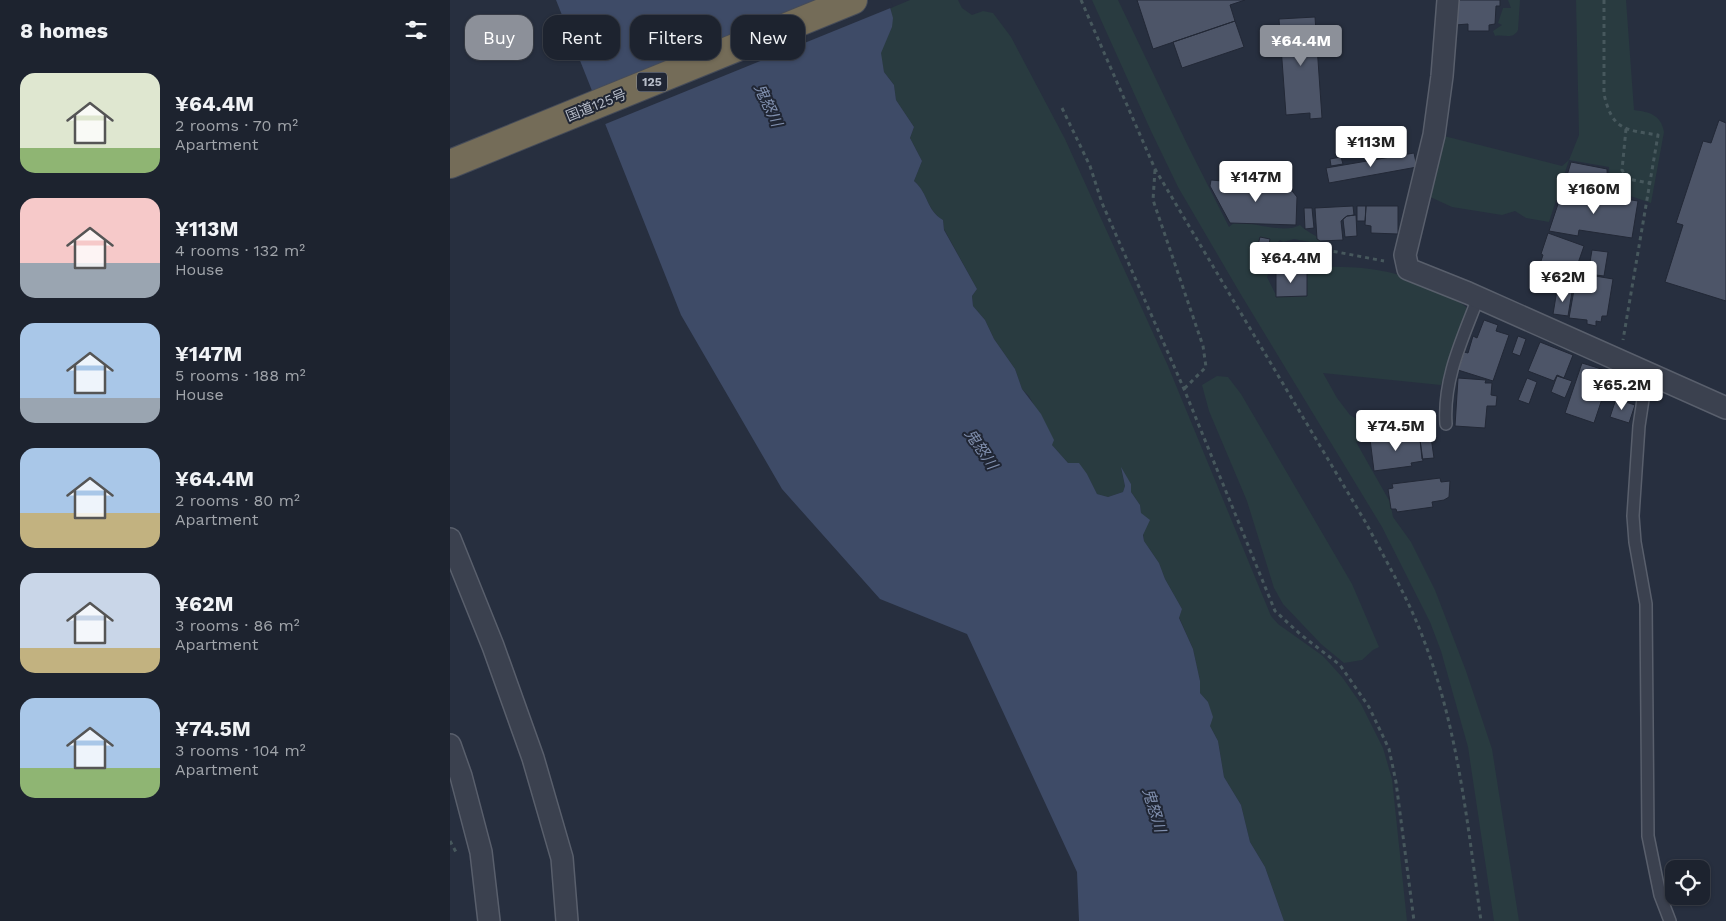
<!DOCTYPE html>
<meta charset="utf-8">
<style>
body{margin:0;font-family:"Work Sans","Noto Sans JP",sans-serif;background:#252b37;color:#f1f3f6;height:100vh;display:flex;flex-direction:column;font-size:19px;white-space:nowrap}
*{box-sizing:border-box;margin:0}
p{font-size:16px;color:#a0a4aa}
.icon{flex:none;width:28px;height:28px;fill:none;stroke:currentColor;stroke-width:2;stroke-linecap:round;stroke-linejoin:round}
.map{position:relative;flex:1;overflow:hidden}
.drawer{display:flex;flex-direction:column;background:#1d232f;width:450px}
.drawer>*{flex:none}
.banner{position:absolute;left:15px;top:15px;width:475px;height:45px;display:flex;gap:10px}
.buttons{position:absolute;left:1215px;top:860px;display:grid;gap:10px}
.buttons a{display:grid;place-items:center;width:45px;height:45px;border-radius:10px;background:#1d232f;box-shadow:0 1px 4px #0004,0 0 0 1px #3b404b;font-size:25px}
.price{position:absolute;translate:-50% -42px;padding:0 11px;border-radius:5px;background:#fff;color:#222;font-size:16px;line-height:32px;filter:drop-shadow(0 1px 2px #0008)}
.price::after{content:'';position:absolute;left:50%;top:30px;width:15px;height:11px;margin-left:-8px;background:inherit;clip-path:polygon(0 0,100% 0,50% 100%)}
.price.on{background:#8c9099;color:#fff}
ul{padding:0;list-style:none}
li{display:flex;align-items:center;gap:15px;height:125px;padding:0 20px}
li span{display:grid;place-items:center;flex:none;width:140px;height:100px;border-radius:15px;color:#555}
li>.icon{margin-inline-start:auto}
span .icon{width:60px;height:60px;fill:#fffc;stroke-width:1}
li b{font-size:21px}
h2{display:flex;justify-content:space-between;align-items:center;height:60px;padding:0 20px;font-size:21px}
.chip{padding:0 18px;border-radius:15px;background:#1d232f;box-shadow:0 1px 4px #0004,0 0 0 1px #3b404b;font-size:18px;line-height:45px}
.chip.on{background:#8c9099;color:#fff}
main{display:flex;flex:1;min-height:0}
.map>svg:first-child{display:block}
.green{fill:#293b40}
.water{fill:#3e4b67}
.pier{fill:#272f3f}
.building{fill:#4d5568;stroke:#222836}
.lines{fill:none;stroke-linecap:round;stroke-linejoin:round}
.lane-casing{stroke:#595f6c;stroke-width:14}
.street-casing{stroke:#595f6c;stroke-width:24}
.highway-casing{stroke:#464c59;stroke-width:30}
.path{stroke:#47585d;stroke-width:3;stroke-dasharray:4 4;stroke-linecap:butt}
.lane{stroke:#3b414f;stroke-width:11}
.street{stroke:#3b414f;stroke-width:21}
.highway{stroke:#746c58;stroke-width:28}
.labels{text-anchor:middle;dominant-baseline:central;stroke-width:4;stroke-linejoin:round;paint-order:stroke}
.shield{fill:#202634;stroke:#8a909c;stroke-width:1}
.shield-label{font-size:12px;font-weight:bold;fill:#b7bdc9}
.street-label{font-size:14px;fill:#b7bdc9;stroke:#202634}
.water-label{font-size:15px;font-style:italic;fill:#8190af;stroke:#202634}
</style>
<main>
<section class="drawer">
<h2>8 homes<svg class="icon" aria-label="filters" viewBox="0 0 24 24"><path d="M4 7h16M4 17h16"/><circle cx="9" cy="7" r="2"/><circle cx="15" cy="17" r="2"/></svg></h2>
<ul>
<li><span style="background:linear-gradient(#dfe7d0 75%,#8fb573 0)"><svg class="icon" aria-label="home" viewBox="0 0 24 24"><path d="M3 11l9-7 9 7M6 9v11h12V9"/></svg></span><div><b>¥64.4M</b><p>2 rooms · 70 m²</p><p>Apartment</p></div></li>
<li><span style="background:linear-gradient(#f6c9c9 65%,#9aa5b1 0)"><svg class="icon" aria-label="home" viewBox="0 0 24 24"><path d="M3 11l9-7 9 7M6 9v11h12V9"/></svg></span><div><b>¥113M</b><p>4 rooms · 132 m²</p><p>House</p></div></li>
<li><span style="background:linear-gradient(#a9c7e8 75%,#9aa5b1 0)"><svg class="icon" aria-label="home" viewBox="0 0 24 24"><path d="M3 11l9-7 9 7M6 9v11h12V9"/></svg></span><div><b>¥147M</b><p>5 rooms · 188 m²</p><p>House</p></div></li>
<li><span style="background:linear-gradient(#a9c7e8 65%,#c2b280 0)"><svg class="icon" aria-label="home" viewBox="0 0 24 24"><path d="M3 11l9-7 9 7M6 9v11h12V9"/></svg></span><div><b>¥64.4M</b><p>2 rooms · 80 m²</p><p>Apartment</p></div></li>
<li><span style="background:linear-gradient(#c9d6e8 75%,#c2b280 0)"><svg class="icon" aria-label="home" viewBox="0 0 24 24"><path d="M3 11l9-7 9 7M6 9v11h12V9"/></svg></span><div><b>¥62M</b><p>3 rooms · 86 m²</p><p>Apartment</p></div></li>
<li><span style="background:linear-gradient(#a9c7e8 70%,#8fb573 0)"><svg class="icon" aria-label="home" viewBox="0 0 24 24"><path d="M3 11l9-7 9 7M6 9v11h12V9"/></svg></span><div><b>¥74.5M</b><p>3 rooms · 104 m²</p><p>Apartment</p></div></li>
</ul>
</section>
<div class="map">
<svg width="1276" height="921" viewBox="0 0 1276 921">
<rect width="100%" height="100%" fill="#272f3f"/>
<!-- green -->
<path class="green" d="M460,0H508L512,8L522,15L533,11L543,13L561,37L615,139L718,366L821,616L828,624L873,656L892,677L911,704L933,748L942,779L957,921H834L815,867L800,842L791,805L774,777L768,741L760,726L758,702L750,693V681L743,649L729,617L732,609L715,579L709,563L694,541L690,505L681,492V484L671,469L675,486L673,492L658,497L647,494L637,474L618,463L602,445L588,413L579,396L572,389L565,369L544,339L535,320L523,306L522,296L527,289L494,229L493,220C477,211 478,193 464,181L472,161L460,138L464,127L446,100L444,85L434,72L430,53L442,27L441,8Z
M642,0H668L738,146L779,227L786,221C803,223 835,234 850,225C857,232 864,234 871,240L870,244L844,239L833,242L830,240L822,248L824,262L817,277L827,297L857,296V266C880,267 904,266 927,270C955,274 994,290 1016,307L1017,313L1002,348L991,385L873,373L887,398L900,415L910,421L928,425L951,436L906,442L940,502L943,517L961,542L985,590L1016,671L1042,749L1069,921H1044L1018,747L991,651L980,622L932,527L790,293L728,187L701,131Z
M1058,0H1070L1068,30C1063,40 1054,34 1045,36L1043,31L1052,25L1048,23L1053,8H1061Z
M1126,0H1176L1184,110C1200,112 1211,115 1214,132L1201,203L1160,189L1159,167L1119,160L1099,222L1076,218L1065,211L1052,215L1002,207L976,195L994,136L1112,166L1119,160L1129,135Z
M767,376L778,377L791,394L902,584L929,647L923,650L912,660L894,663L871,644L833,604L824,588L797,501L759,411L752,385Z"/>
<!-- water -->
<path class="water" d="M106,0H438L443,18L442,27L431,53L434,72L444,85L446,100L464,127L460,138L472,161L464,181C479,194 476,210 493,220L494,230L527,289L522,296L523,306L535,320L544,339L565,369L572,389L591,414L604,440L602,445L618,463H629L637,474L647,494L658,497L673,492L675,486L671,467L681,484V492L690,505L691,513L700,520L693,535L694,541L709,563L715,579L732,609L729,618L743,649L750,681V693L758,702L763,717L760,726L768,741L774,777L791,805L800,842L815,867L834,921H629L627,872L517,634L430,599L332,489L231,315Z"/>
<!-- pier -->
<path class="pier" d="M374,0H440L443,7L153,125L141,95Z"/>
<!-- building -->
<path class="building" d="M687,0H795L780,5L785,21L703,49Z
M1006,0H1050V6H1046L1045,24L1039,25V31H1018V24L1005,25Z
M865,17L872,118L860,119V113L836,115L829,19Z
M785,21L794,47L732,68L723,42Z
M1269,120L1276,123V301L1215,282L1233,225L1226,223L1253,141L1261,143Z
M964,153L967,167L879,183L876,168Z
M891,157L893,164L881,166L880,159Z
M1121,162L1157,169L1158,196L1113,189Z
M761,180L839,187L847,197L846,225L780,223L760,186Z
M1113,189L1188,201L1182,238L1129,230L1128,236L1099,231Z
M903,206L904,215L897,216L891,221L893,240L870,241L867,239L865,208Z
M907,206H916L915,221H907Z
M916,206H948V234L921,233V226L915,225Z
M854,208H862L864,228L855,229Z
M906,215L907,236L895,237L893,219L897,216Z
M1098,233L1134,246L1126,269L1104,262L1099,275L1088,270L1093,255L1091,254Z
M810,237L820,239L818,250L807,249Z
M1142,250L1158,252L1154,276L1138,274Z
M826,271H857V296L826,297Z
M1127,273L1163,279L1157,316H1152L1151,322L1146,321V326L1137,324V320L1119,318Z
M1107,290L1122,292L1118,316L1103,314Z
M1034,320L1048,325L1046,331L1059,335L1043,381L1008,370L1014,352L1018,353L1023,336L1027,338Z
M1068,336L1076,339L1070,356L1062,353Z
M1090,342L1123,355L1114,378L1107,375L1104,381L1078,371Z
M1132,363L1161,372L1144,423L1115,413Z
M1107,376L1122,381L1115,398L1101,392Z
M1008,378L1036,380L1035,383H1042L1041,395L1047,396L1046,406H1037L1035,428L1005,426Z
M1077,378L1087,382L1079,404L1068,400Z
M1166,399L1185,405L1179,423L1160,417Z
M969,433L973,461L961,463L962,466L924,471L920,439Z
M981,437L984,458L972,459L970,439Z
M990,478L991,482L1000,481L999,497L994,500L982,502L983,507L947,512L946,509H941L938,489L943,488L942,484Z"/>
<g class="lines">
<defs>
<path id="lane" d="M1197,373L1189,426L1183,516L1185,542L1196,604L1198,836L1210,895L1220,921
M996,424C993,379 1012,340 1028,298"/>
<path id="street" d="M998,0L992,76L984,135L955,255L958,269L1018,293L1276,408
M0,539L43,646L83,758L112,858L117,921
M0,745L11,776L31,852L39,921"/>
<path id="highway" d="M0,164L403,0"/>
</defs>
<!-- lane casing -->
<use href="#lane" class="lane-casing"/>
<!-- street casing -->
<use href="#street" class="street-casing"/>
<!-- highway casing -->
<use href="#highway" class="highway-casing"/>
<!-- path -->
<path class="path" d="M631,0L705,169L916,523C937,563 961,603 976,646C1009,734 1018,829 1031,921
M1154,0V94C1162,130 1175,130 1208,135L1173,340
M612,108L640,166L652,203L734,389L825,611L850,634L890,665L919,707L939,749L946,782L964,921
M1176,129L1172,170L1178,179L1199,183
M705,170L703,200L753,346L756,367L734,389
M828,245L887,252L934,261
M0,841L7,854"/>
<!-- lane -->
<use href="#lane" class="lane"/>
<!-- street -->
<use href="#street" class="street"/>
<!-- highway -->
<use href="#highway" class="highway"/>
</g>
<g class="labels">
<!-- shield labels -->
<rect class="shield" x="187" y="72.5" width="30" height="19" rx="4"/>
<g class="shield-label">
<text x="202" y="82">125</text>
</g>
<!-- street labels -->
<g class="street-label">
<text transform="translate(146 105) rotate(-22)">国道125号</text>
</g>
<!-- water labels -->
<g class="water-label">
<text transform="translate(318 105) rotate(65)">鬼怒川</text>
<text transform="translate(531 449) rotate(56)">鬼怒川</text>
<text transform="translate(704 810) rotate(73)">鬼怒川</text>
</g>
</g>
</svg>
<div class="buttons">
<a><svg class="icon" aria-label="locate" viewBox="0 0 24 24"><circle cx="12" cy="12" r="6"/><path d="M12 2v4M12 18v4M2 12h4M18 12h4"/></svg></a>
</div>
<b class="price on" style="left:851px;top:67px">¥64.4M</b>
<b class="price" style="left:921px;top:168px">¥113M</b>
<b class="price" style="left:806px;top:203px">¥147M</b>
<b class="price" style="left:1144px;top:215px">¥160M</b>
<b class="price" style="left:841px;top:284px">¥64.4M</b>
<b class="price" style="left:1113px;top:303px">¥62M</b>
<b class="price" style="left:1172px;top:411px">¥65.2M</b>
<b class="price" style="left:946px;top:452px">¥74.5M</b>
<div class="banner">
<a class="chip on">Buy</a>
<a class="chip">Rent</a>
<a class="chip">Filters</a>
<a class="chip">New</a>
</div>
</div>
</main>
